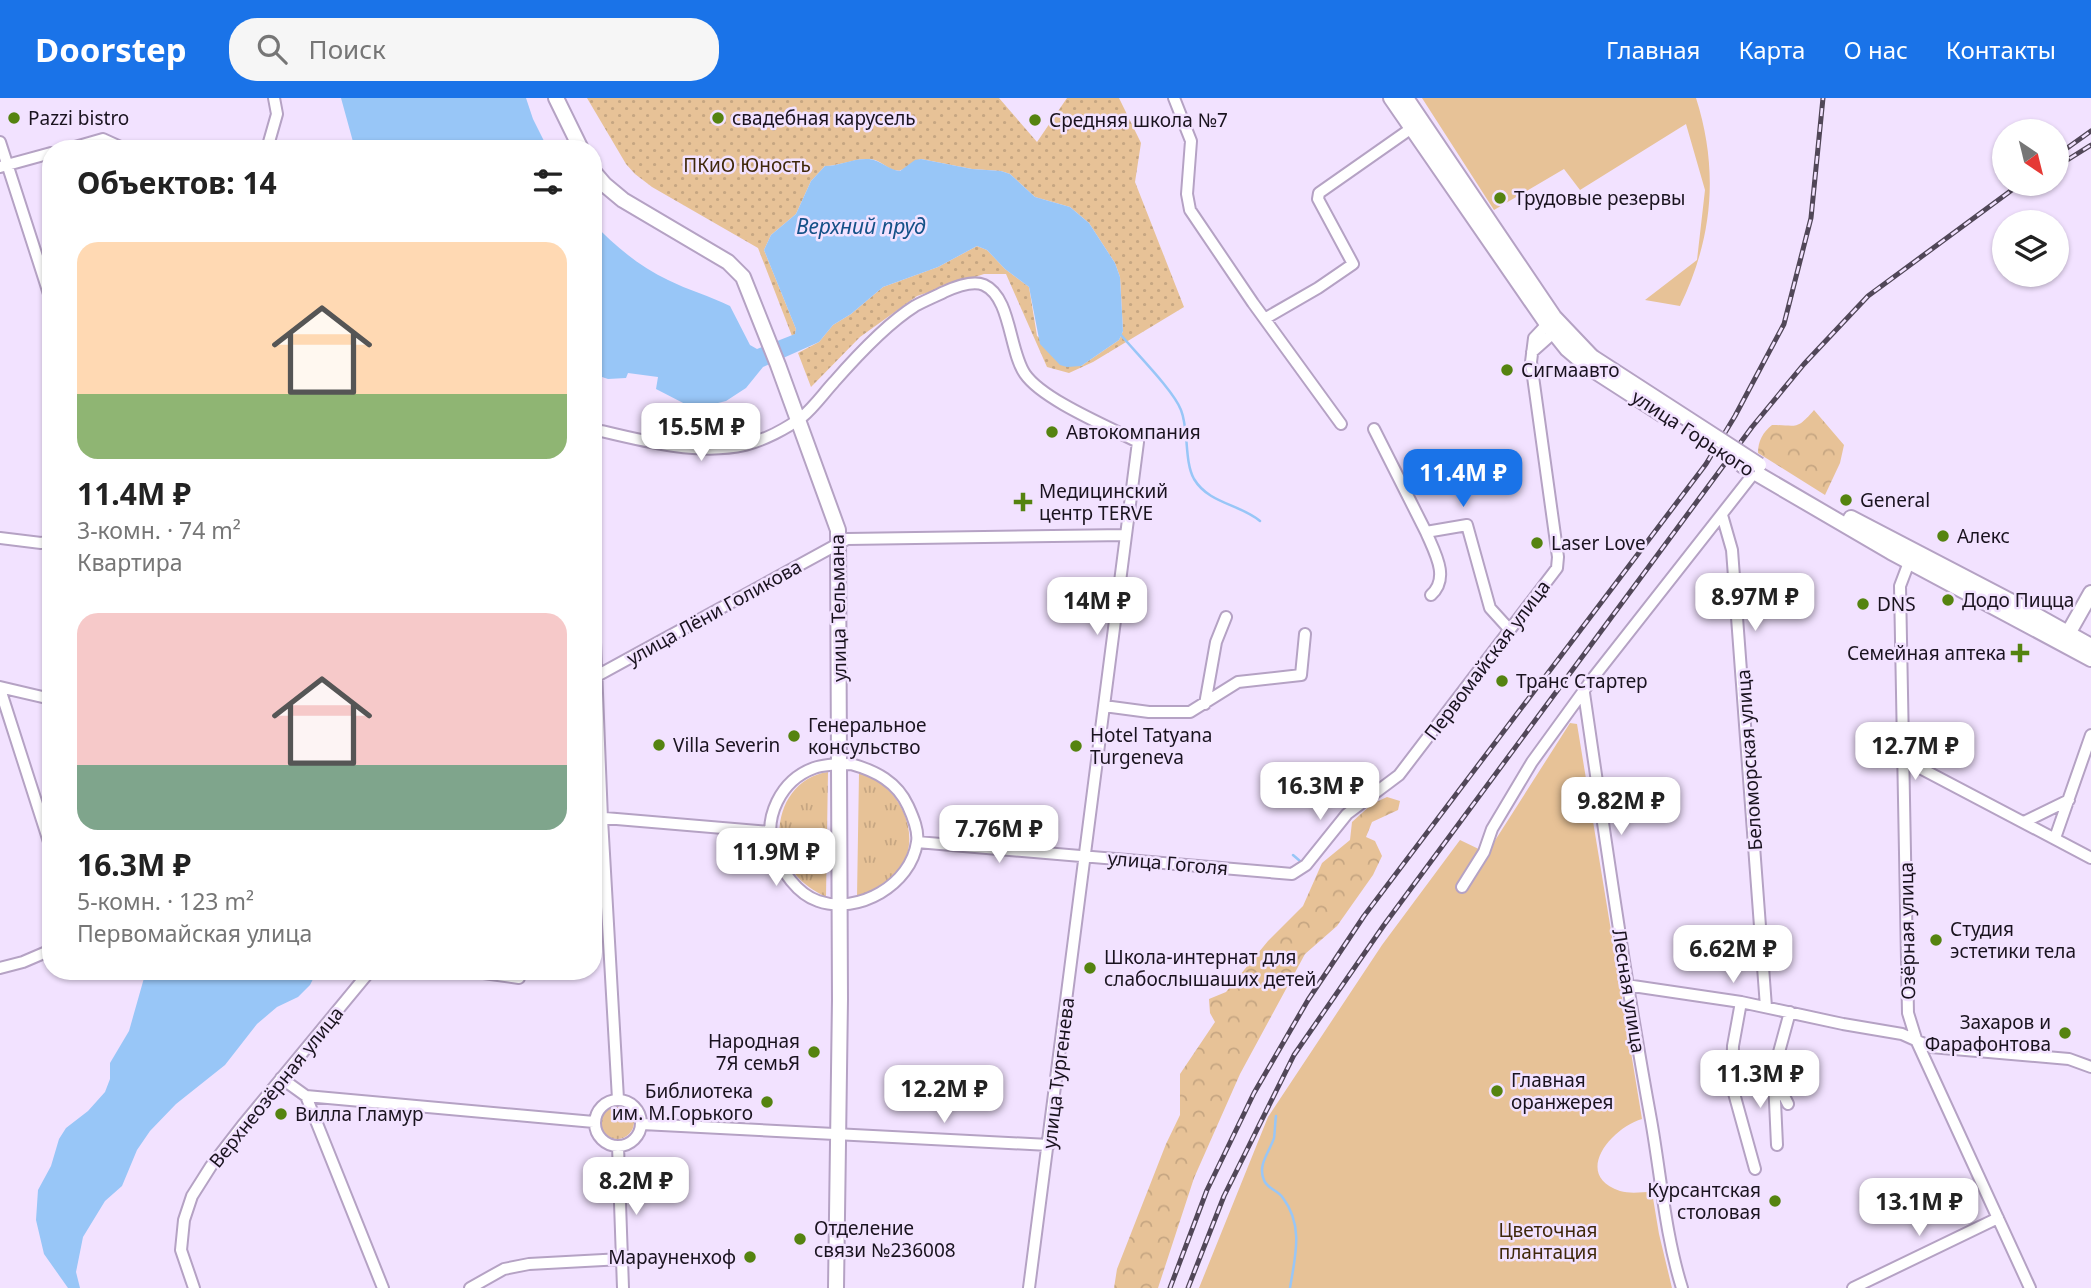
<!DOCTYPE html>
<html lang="ru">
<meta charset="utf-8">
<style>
body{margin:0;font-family:"Noto Sans",sans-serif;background:#f6f6f6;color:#222;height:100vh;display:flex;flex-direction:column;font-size:26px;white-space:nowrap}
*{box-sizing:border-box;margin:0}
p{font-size:23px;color:#767676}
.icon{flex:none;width:38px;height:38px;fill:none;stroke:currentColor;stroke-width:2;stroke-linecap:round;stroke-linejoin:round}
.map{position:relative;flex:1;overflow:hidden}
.sheet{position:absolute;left:42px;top:42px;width:560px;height:840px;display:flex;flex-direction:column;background:#fff;border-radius:28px;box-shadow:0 2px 5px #0004}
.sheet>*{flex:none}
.needle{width:46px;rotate:145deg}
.tools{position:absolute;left:1992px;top:21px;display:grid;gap:14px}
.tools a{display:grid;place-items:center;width:77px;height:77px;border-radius:50%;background:#fff;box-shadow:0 2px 5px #0004;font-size:35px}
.price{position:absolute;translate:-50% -60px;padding:0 16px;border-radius:14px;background:#fff;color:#222;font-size:23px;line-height:46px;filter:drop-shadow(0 2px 4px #0008)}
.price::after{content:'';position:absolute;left:50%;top:42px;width:21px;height:16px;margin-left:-10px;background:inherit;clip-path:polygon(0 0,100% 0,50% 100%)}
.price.selected{background:#1a73e8;color:#fff}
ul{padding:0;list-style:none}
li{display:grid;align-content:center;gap:14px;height:371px;padding:0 35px}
li span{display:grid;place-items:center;height:217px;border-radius:21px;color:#555}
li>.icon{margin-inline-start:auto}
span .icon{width:126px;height:126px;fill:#fffc;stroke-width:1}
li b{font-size:30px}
h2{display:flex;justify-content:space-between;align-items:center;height:84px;padding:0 35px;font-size:30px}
header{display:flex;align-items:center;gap:42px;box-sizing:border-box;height:98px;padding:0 35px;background:#1a73e8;color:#fff}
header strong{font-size:33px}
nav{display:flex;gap:38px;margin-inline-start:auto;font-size:24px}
.search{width:490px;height:63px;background:#f6f6f6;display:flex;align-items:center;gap:18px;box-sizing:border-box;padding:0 24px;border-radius:28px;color:#767676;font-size:26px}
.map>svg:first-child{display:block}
.grass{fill:url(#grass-tufts)}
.forest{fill:url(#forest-crowns)}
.park{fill:url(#park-dots)}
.garden{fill:#e7c297}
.water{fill:#98c6f7}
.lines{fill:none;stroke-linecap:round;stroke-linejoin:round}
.stream{stroke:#98c6f7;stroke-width:2.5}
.minor-casing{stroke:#b5a2c4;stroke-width:14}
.major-casing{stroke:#b5a2c4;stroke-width:18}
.minor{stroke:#fff;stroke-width:10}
.major{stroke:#fff;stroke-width:14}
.rail-casing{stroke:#514758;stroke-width:5}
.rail{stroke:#f2e2ff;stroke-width:2.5;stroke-dasharray:8;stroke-linecap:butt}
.major-bridge-casing{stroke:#b5a2c4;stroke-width:18;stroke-linecap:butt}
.major-bridge{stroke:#fff;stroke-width:14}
.poi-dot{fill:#558310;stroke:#f2e2ff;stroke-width:2.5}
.labels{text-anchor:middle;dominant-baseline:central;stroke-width:5;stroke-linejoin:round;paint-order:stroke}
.poi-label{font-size:19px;fill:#1a131f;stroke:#f2e2ff;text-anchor:start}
.park-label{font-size:19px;fill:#3f280a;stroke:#f2e2ff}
.street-label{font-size:19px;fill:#1a131f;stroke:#f2e2ff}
.water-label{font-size:21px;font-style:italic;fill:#145188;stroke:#f2e2ff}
</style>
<header>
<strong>Doorstep</strong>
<div class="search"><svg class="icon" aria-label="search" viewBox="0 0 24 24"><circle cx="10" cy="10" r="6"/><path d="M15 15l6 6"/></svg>Поиск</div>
<nav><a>Главная</a><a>Карта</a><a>О нас</a><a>Контакты</a></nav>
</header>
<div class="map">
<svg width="2091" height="1190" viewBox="0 0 2091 1190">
<defs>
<pattern id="grass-tufts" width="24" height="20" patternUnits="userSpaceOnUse" patternTransform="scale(1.75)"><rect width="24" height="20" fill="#e7c297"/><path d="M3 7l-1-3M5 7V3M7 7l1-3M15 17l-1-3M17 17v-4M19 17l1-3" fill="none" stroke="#c6a682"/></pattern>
<pattern id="forest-crowns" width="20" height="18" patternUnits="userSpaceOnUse" patternTransform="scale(1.75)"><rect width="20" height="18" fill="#e7c297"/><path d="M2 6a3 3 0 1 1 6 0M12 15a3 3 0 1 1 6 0" fill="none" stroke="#c6a682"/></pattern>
<pattern id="park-dots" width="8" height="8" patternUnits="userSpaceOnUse" patternTransform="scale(1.75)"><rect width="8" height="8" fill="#e7c297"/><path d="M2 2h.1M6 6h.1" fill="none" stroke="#c6a682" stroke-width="1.8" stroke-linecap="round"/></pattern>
</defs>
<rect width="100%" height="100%" fill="#f2e2ff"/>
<!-- grass -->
<path class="grass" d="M828,674L826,799C814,793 803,786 795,776C765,742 780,681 828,674Z
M859,675C879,680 894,694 903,713C921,754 899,787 857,799Z
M600 1024a17 17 0 1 1 34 0a17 17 0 1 1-34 0Z"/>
<!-- forest -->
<path class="forest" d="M1814,312L1844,347L1840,365L1825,397L1758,355C1758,343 1763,334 1772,327C1797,327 1796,333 1814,312Z
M1387,699L1400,703L1398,712L1372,724L1366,739L1375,743L1382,758L1373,777L1337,828L1305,856L1240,976L1194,1080L1158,1190H1114L1117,1171L1166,1046L1180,1017V976L1215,924L1210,915L1209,901L1226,894L1268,843L1303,808L1322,765L1350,742L1352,724L1372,706Z"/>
<!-- park -->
<path class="park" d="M587,0H999L1037,44L1067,0H1119L1141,45L1135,84L1184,209L1093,264L1069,275L1047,269L1006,176H984L917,198L860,239L811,289L798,255L819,244L833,227L851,216L883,189L938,169L977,148L987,152L1005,171L1029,189L1037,238L1081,268L1119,242L1123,233L1120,179L1115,165L1089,125L1070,109L1035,99L1010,76L1001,73L972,71L921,61C913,63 909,70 901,72C892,75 884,65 875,62C859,58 842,68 825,68L811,83L796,116L771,137L764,152L796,231L795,237L792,238L758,150L652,89L635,76L626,66Z"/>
<!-- garden -->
<path class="garden" d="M1422,0H1696C1719,72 1713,140 1680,208L1645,202L1697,162L1705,92L1686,26L1580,92L1564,71L1494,112Z
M1570,625L1577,626L1642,1021C1611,1030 1572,1077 1620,1093C1630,1096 1642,1094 1652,1094L1659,1136L1672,1190H1199L1268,1019L1382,847L1460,742L1487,755Z"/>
<!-- water -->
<path class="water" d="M341,0H526L533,21L548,51H355Z
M921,61L972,71L1001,73L1010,76L1035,99L1070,109L1089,125L1115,165L1120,179L1123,233L1119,242L1081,268L1067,269L1060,267L1040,246L1029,189L1005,171L987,152L977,148L938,169L883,189L851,216L833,227L819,244L763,269L746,290L726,303L702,309L689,308L656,291L658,279L628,275L626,280L608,281L593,276V125C615,148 640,169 668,182C688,192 710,198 730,208L750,247L757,251L795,236L796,231L764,152L771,137L796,116L811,83L825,68C840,68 853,60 869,61C881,62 888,72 900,73L915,62Z
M146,873H317L310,887L298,899L277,909L257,926L225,967L176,1006L150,1033L137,1052L122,1088L105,1103L83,1139L76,1174L80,1190H68L44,1156L36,1122L38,1092L51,1068L59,1041L66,1030L88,1013L105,994L110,981V965L129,933Z"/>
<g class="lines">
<!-- stream -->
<path class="stream" d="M1121,237C1136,255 1174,293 1181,312C1189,332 1184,363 1194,381C1209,406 1240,406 1260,423
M1293,757L1300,763
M1276,1018C1275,1025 1275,1033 1274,1040C1270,1053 1257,1067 1264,1082C1267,1091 1278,1092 1283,1100C1304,1128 1295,1159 1290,1190"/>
<defs>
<path id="minor" d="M1174,0L1191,43L1187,96L1190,112L1253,205L1341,326
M0,44L51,202
M68,51L103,41L125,51
M267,51L277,16L274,0
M0,69L51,55
M1266,220L1318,190L1353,166L1318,101L1319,95L1416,27
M1532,254L1559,230
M593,331C639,342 698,358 745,347C764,342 786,331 802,319C814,309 823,296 834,284C855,260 888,225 915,208C924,203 934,199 944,194C955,189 972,182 984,187C1011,199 1009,253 1025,276C1043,302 1109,329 1138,344L1029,1190
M1374,331L1426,434L1467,427L1490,510L1510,532
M1722,417L1732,452L1766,909
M1426,434C1435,455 1450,480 1431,497
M0,440L41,445L51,443
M1911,459L1900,488L1908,915L1917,944L2030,1190
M593,494L602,721L618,1001
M593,580L847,441L1126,437
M0,589L51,601
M0,591L51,750
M1584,595C1605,738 1625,880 1651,1022C1661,1078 1665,1136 1682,1190
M1205,606L1216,544L1226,519
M1104,608L1149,614H1190L1238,584L1301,577L1305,536
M1903,661L2091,760
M851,666C876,673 897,684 908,708C913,719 919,733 917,744C911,787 858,817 818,803C797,796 782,773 774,753C762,720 781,682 814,670C825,666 839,666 851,666Z
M593,719L771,734
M2024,724L2069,702
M2055,740L2091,637
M917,744L1292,776L1306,767L1347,716L1399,677L1557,470L1558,459L1531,264L1534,240L1552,221
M1462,789L1484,754L1492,731L1532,664L1593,580L1754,375
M0,870L23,864L51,852
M469,873L519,880
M1626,887L1741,904L1843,926L1902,936L1931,949L2069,961L2091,969
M1741,904L1733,948L1732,988L1755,1071
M281,980L306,998L594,1024
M1774,982L1777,1047
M306,998L383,1190
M595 1025a23 23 0 1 1 46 0a23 23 0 1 1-46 0Z
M1788,1006L1773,976L1790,914
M642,1026L1049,1047
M618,1048L623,1190
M194,1190L181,1152L184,1122L192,1098L211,1068L242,1028L370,873
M470,1190L504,1171L529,1166L622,1161
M1853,1190L1998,1120"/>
<path id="major" d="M556,0L581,51
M1391,0L1547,226L1567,251L1587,268
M1406,0L1554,219L1592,259
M593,73L605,87L623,102L728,164L743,179L778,267L838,432L840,901L836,1190
M1742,367L1891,454L2091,561
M1851,420L2016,506L2091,548
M2065,541L2091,495"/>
</defs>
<!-- minor casing -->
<use href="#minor" class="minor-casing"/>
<!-- major casing -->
<use href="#major" class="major-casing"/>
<!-- minor -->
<use href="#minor" class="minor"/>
<!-- major -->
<use href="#major" class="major"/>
<defs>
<path id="rail" d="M2056,58L2091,33
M2056,69L2091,47
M1170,1190L1207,1092L1254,995L1308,902L1364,818L1706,366L1735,318L1784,226L1811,120L1823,0
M1188,1190L1224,1098L1294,957L1384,827L1752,329L1804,266L1868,198L2020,86"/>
</defs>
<!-- rail casing -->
<use href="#rail" class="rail-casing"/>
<!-- rail -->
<use href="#rail" class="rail"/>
<defs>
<path id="major-bridge" d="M1592,259L1759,367
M1587,268L1663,317"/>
</defs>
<!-- major-bridge casing -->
<use href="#major-bridge" class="major-bridge-casing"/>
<!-- major-bridge -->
<use href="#major-bridge" class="major-bridge"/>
</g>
<!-- markers -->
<g class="poi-dot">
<circle cx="14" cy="20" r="7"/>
<circle cx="718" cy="20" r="7"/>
<circle cx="1035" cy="22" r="7"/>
<circle cx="1500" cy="100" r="7"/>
<circle cx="1507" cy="272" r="7"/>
<circle cx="1052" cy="334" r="7"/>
<circle cx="1846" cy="402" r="7"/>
<path d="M1019.5 393.5h7v7h7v7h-7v7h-7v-7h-7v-7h7z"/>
<circle cx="1943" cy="438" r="7"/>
<circle cx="1537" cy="445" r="7"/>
<circle cx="1948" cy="502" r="7"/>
<circle cx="1863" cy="506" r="7"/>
<path d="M2016.5 544.5h7v7h7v7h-7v7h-7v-7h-7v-7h7z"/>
<circle cx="1502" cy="583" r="7"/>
<circle cx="794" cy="638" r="7"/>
<circle cx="659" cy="647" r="7"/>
<circle cx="1076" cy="648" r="7"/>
<circle cx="1936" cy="842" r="7"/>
<circle cx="1090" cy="870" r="7"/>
<circle cx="2065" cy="935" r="7"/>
<circle cx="814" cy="954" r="7"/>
<circle cx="1497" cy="993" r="7"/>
<circle cx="767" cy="1004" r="7"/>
<circle cx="281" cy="1016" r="7"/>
<circle cx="1775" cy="1103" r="7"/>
<circle cx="800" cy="1141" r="7"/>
<circle cx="750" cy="1159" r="7"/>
</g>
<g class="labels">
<!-- poi labels -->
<g class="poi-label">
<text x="28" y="20">Pazzi bistro</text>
<text x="732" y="20">свадебная карусель</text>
<text x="1049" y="22">Средняя школа №7</text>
<text x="1514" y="100">Трудовые резервы</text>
<text x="1521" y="272">Сигмаавто</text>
<text x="1066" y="334">Автокомпания</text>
<text x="1039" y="393">Медицинский<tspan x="1039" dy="22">центр TERVE</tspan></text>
<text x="1860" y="402">General</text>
<text x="1957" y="438">Алекс</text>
<text x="1551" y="445">Laser Love</text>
<text x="1962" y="502">Додо Пицца</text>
<text x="1877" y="506">DNS</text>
<text x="2006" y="555" text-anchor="end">Семейная аптека</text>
<text x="1516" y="583">Транс Стартер</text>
<text x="808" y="627">Генеральное<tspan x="808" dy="22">консульство</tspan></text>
<text x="1090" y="637">Hotel Tatyana<tspan x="1090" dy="22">Turgeneva</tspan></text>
<text x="673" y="647">Villa Severin</text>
<text x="1950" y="831">Студия<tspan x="1950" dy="22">эстетики тела</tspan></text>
<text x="1104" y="859">Школа-интернат для<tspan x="1104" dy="22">слабослышаших детей</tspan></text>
<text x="2051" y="924" text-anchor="end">Захаров и<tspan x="2051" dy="22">Фарафонтова</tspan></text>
<text x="800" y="943" text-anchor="end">Народная<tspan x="800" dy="22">7Я семьЯ</tspan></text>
<text x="1511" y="982">Главная<tspan x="1511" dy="22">оранжерея</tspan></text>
<text x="753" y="993" text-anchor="end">Библиотека<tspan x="753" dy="22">им. М.Горького</tspan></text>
<text x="295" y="1016">Вилла Гламур</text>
<text x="1761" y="1092" text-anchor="end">Курсантская<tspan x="1761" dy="22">столовая</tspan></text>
<text x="814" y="1130">Отделение<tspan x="814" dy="22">связи №236008</tspan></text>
<text x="736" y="1159" text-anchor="end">Марауненхоф</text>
</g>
<!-- park labels -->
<g class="park-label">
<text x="747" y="67">ПКиО Юность</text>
<text x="1548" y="1132">Цветочная<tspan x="1548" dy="22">плантация</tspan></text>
</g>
<!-- street labels -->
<g class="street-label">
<text transform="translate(1693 335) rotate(33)">улица Горького</text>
<text transform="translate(838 510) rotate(-91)">улица Тельмана</text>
<text transform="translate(714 514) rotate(-29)">улица Лёни Голикова</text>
<text transform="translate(1487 562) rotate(-53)">Первомайская улица</text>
<text transform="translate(1749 662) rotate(-94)">Беломорская улица</text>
<text transform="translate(1168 765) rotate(5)">улица Гоголя</text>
<text transform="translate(1907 833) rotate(-91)">Озёрная улица</text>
<text transform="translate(1629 893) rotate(81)">Лесная улица</text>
<text transform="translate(1058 975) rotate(-83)">улица Тургенева</text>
<text transform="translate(276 989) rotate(-51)">Верхнеозёрная улица</text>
</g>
<!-- water labels -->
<g class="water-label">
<text x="861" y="128">Верхний пруд</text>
</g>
</g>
</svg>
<div class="tools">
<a><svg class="needle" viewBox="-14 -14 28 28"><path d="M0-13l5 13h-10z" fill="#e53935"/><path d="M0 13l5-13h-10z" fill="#767676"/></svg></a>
<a><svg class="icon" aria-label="layers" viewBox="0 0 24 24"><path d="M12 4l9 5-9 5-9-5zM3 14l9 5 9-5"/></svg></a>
</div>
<b class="price" style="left:701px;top:365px">15.5M ₽</b>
<b class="price selected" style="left:1463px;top:411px">11.4M ₽</b>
<b class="price" style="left:1755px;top:535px">8.97M ₽</b>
<b class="price" style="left:1097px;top:539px">14M ₽</b>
<b class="price" style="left:1915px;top:684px">12.7M ₽</b>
<b class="price" style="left:1320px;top:724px">16.3M ₽</b>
<b class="price" style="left:1621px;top:739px">9.82M ₽</b>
<b class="price" style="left:999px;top:767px">7.76M ₽</b>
<b class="price" style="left:776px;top:790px">11.9M ₽</b>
<b class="price" style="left:1733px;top:887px">6.62M ₽</b>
<b class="price" style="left:1760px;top:1012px">11.3M ₽</b>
<b class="price" style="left:944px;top:1027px">12.2M ₽</b>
<b class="price" style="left:636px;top:1119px">8.2M ₽</b>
<b class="price" style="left:1919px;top:1140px">13.1M ₽</b>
<section class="sheet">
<h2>Объектов: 14<svg class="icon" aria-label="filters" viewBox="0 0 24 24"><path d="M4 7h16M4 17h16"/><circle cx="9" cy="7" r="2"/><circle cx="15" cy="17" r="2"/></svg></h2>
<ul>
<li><span style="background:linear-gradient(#ffd9b3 70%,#8fb573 0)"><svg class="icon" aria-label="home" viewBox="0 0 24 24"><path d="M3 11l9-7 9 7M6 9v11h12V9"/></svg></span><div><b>11.4M ₽</b><p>3-комн. · 74 m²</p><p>Квартира</p></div></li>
<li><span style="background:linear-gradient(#f6c9c9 70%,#7fa58c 0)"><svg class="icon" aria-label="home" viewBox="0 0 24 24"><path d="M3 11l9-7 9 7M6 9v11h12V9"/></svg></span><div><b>16.3M ₽</b><p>5-комн. · 123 m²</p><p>Первомайская улица</p></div></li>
</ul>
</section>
</div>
